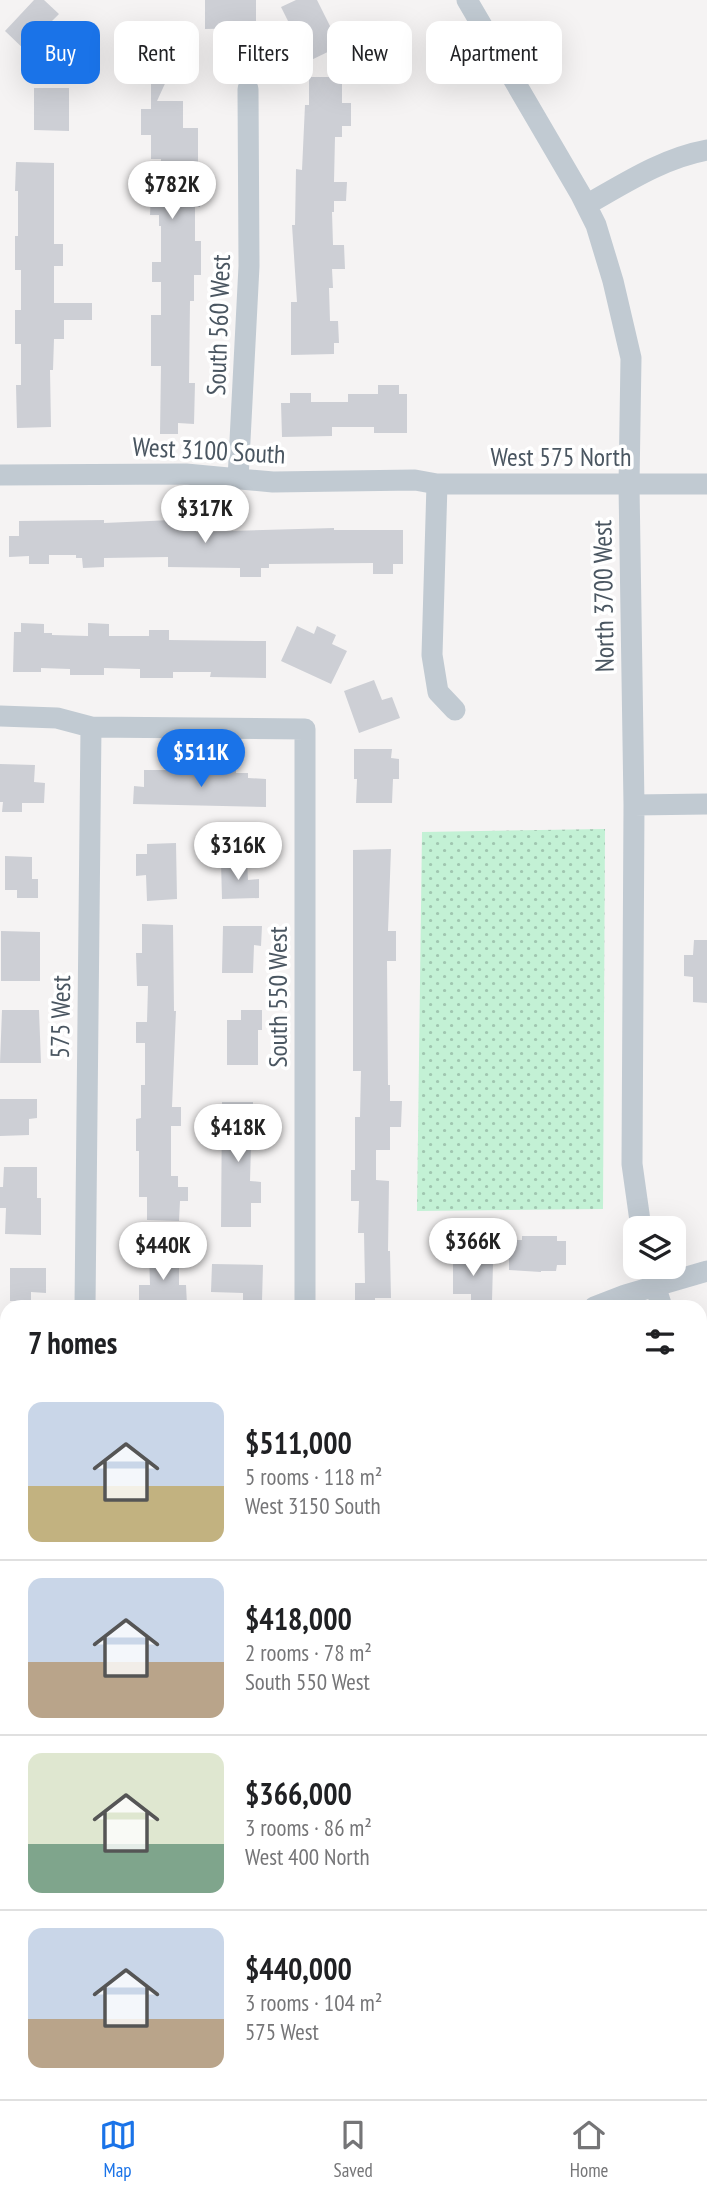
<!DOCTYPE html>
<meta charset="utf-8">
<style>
body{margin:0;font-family:"PT Sans Narrow",sans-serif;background:#f6f6f6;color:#202124;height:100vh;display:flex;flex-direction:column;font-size:26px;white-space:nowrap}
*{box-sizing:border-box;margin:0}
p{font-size:23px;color:#757577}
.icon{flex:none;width:38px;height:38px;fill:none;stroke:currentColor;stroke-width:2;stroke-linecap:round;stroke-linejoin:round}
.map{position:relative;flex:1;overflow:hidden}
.panel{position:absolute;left:0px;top:1300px;width:707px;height:800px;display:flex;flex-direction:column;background:#fff;border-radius:21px 21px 0 0;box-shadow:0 7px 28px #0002}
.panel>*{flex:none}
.hud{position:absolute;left:21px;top:21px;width:665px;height:63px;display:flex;gap:14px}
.buttons{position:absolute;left:623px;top:1216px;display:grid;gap:14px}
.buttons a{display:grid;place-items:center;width:63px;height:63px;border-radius:14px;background:#fff;box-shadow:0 7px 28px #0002;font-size:35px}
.price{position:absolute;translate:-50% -60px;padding:0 16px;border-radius:24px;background:#fff;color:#222;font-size:23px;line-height:46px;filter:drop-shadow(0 2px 4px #0008)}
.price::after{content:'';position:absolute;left:50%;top:42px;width:21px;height:16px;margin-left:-10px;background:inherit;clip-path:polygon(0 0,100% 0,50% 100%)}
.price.on{background:#1a73e8;color:#fff}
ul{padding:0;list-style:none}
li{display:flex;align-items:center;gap:21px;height:175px;padding:0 28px}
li+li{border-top:2px solid #e0e0e0}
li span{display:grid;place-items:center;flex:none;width:196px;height:140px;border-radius:14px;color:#555}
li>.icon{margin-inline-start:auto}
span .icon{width:84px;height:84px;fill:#fffc;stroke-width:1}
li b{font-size:30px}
h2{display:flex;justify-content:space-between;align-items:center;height:84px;padding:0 28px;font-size:30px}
.pill{padding:0 24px;border-radius:14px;background:#fff;box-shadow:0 7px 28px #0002;font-size:24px;line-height:63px}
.pill.on{background:#1a73e8;color:#fff}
.tabs{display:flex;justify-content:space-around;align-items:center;height:98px;border-top:2px solid #e0e0e0;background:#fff;font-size:19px;color:#757577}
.tabs a{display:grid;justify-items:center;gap:4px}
.tabs .on{color:#1a73e8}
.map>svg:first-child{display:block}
.green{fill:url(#green-dots)}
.building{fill:#cdcfd5}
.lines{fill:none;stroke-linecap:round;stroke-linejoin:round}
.minor{stroke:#c1cad2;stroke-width:21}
.labels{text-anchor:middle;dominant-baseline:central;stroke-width:7;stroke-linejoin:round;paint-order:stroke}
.street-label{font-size:26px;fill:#4a5661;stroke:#fff}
</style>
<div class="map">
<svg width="707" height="2099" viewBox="0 0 707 2099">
<defs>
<pattern id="green-dots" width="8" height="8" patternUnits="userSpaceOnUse" patternTransform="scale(1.75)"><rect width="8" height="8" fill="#c3f1d5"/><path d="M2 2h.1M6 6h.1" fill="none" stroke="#a0c6b0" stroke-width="1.8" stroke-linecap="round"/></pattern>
</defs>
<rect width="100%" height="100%" fill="#f5f3f3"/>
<!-- green -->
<path class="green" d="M605,829L603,1209L417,1211L422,832Z"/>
<!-- building -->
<path class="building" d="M34,0H44L59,14L52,21L73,41L49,66L32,49L28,53L5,31Z
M205,0H256V28L205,29Z
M296,0H317L340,46L303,64L289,36L294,33L281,7Z
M157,21L193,37L180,67L174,64L157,101H183V128H198V176H201L200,207H195V241H201V275H194V301H190L189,383H195L194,424L178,423V434H160L161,366H151V315H161V282H152V262H161V226H159V215H150L151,193H160L161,159H151V135H141V109H151V84L129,74L142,46L134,42L142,25L153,30Z
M309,77H342V103H351V126H342V137H335L334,182H347L346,201H334V212H332L333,245H344L345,269H332L333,288H329L330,321H338L339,343H334V354L291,355V302H297L292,225H295L296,169L302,170L305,105H309Z
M34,88H69V131L34,130Z
M16,162L54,163V244H63V266H54V303H92V320H64V339H54L53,370H50L51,427L17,428L16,385H21V344H15V310H21V270H15V236H18V191H15Z
M378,385H399V394H407V433H374V427H332V436L282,437L281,403H290V393H311V402H348V394H378Z
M195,519L196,532L334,528V530H403V564H393V574H373V563L269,564V568H261V577H240V568L168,567V557L104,558V567L83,568L82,558H76V555H49V564H29V556L9,557V536H19V521L104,520V523Z
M21,623L44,624V633H52V635L88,636V623L109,624V636H149V630H169V640L266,641V678L210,677L211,672H173V678H140V669L104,668V675H70V669L41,668V672H13L14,632H21Z
M297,626L314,634L317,626L336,635L332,644L347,651L331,684L281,661Z
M374,680L382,700L392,697L400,718L359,733L344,691Z
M354,749H392L391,758L399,759V779H393L392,803H356L357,779H354Z
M0,764L35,765L34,782L45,783L44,803H22V812H2L3,802H0Z
M144,770H236V773H248V778L266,779V807L133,804L134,786L144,787Z
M176,843L177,899L147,901L146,875L136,876V854H147V844Z
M391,849L388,931H396V961H387L388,1085H390V1101H402L401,1127H390V1150H376V1180L389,1181L388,1251H390L391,1298H375V1304L355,1305V1283H365L364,1233H358L359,1201H351V1170H355V1117H360L361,1071H353V850Z
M5,856L32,857V879H38V898H17V890H5Z
M247,861L248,880L259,879V898L222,899L221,862Z
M142,924L173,925L174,1011H176L172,1107H181V1126H171V1176H178V1187H188V1201H180L179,1221L147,1220V1197H139V1151H136V1119L141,1118V1085H145V1043H136V1022H147L148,986H137L136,953H142Z
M223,926H262L261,946L254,945L253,973H222Z
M1,931L40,932V981H1Z
M694,940H707V1003L693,1002V977L684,976V955H693Z
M2,1010H39L41,1063H0Z
M241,1010H262V1030H258V1065H227V1020H241Z
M0,1099H37V1118L29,1119V1135L0,1136Z
M222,1102H253V1125L262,1126V1146H251L250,1181L261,1182V1203H251V1227H221Z
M4,1167H37V1198H41V1235L5,1234L6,1208H0V1187H3Z
M522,1236H557V1241H566V1265H557L556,1271H541V1272L509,1270V1240H522Z
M149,1253H179V1285H186L187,1305L139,1306V1285H150Z
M461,1253H478V1264H493L492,1301H471V1294H453V1264H461Z
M212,1264L263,1265L262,1301L243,1300V1293L211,1292Z
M10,1268H46V1293L31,1292V1301H10Z"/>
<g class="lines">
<!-- minor -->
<path class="minor" d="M467,0L581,195L596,225L613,281L631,358L629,485L634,805L632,1164L641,1228
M586,205C625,183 663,158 707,150
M0,475L186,474L273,482L415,480L437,484H707
M238,479L249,266L248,89
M437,484L432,655L438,692L455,710
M0,716L57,718L91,727L305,729V1307
M634,805L707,804
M649,1267L662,1307
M85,1307L91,727
M594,1307L625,1295L707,1271
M0,1352H7
M700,1387L707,1400
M700,1691L707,1701
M0,1895H7
M83,2093V2099
M303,2099V2093
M542,2099V2093"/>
</g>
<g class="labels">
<!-- street labels -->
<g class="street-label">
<text transform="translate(218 325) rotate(-88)">South 560 West</text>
<text transform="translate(209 450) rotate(3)">West 3100 South</text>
<text x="561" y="456">West 575 North</text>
<text transform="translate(603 596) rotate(-91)">North 3700 West</text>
<text transform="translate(277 997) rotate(-90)">South 550 West</text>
<text transform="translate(60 1017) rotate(-89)">575 West</text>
</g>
</g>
</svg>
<div class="buttons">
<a><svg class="icon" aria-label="layers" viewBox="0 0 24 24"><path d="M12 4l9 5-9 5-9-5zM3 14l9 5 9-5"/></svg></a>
</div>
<b class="price" style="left:172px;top:221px">$782K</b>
<b class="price" style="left:205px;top:545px">$317K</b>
<b class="price on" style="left:201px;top:789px">$511K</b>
<b class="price" style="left:238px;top:882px">$316K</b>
<b class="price" style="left:238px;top:1164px">$418K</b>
<b class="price" style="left:473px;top:1278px">$366K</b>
<b class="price" style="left:163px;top:1282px">$440K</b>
<div class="hud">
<a class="pill on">Buy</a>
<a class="pill">Rent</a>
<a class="pill">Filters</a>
<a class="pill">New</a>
<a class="pill">Apartment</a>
</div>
<section class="panel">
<h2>7 homes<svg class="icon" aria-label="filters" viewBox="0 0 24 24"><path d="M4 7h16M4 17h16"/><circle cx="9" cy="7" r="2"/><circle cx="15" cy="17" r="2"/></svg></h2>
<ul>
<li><span style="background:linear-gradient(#c9d6e8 60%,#c2b280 0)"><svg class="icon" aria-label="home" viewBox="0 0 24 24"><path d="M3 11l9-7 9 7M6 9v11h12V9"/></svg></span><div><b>$511,000</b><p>5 rooms · 118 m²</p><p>West 3150 South</p></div></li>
<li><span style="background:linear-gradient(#c9d6e8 60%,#b9a48a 0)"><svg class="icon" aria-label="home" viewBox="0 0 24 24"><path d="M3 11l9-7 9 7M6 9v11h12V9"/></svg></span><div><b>$418,000</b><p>2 rooms · 78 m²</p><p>South 550 West</p></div></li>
<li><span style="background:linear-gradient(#dfe7d0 65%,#7fa58c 0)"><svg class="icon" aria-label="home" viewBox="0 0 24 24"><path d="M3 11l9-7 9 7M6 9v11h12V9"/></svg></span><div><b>$366,000</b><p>3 rooms · 86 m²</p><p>West 400 North</p></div></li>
<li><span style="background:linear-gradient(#c9d6e8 65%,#b9a48a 0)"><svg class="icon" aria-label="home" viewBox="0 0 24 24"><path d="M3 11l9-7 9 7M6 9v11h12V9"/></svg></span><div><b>$440,000</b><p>3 rooms · 104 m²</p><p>575 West</p></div></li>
</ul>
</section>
</div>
<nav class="tabs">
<a class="on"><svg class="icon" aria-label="map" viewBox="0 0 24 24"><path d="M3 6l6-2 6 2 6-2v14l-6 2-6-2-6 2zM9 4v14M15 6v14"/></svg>Map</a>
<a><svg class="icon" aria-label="saved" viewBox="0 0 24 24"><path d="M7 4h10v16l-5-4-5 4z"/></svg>Saved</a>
<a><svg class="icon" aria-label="home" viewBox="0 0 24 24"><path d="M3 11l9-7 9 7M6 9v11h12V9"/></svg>Home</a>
</nav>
